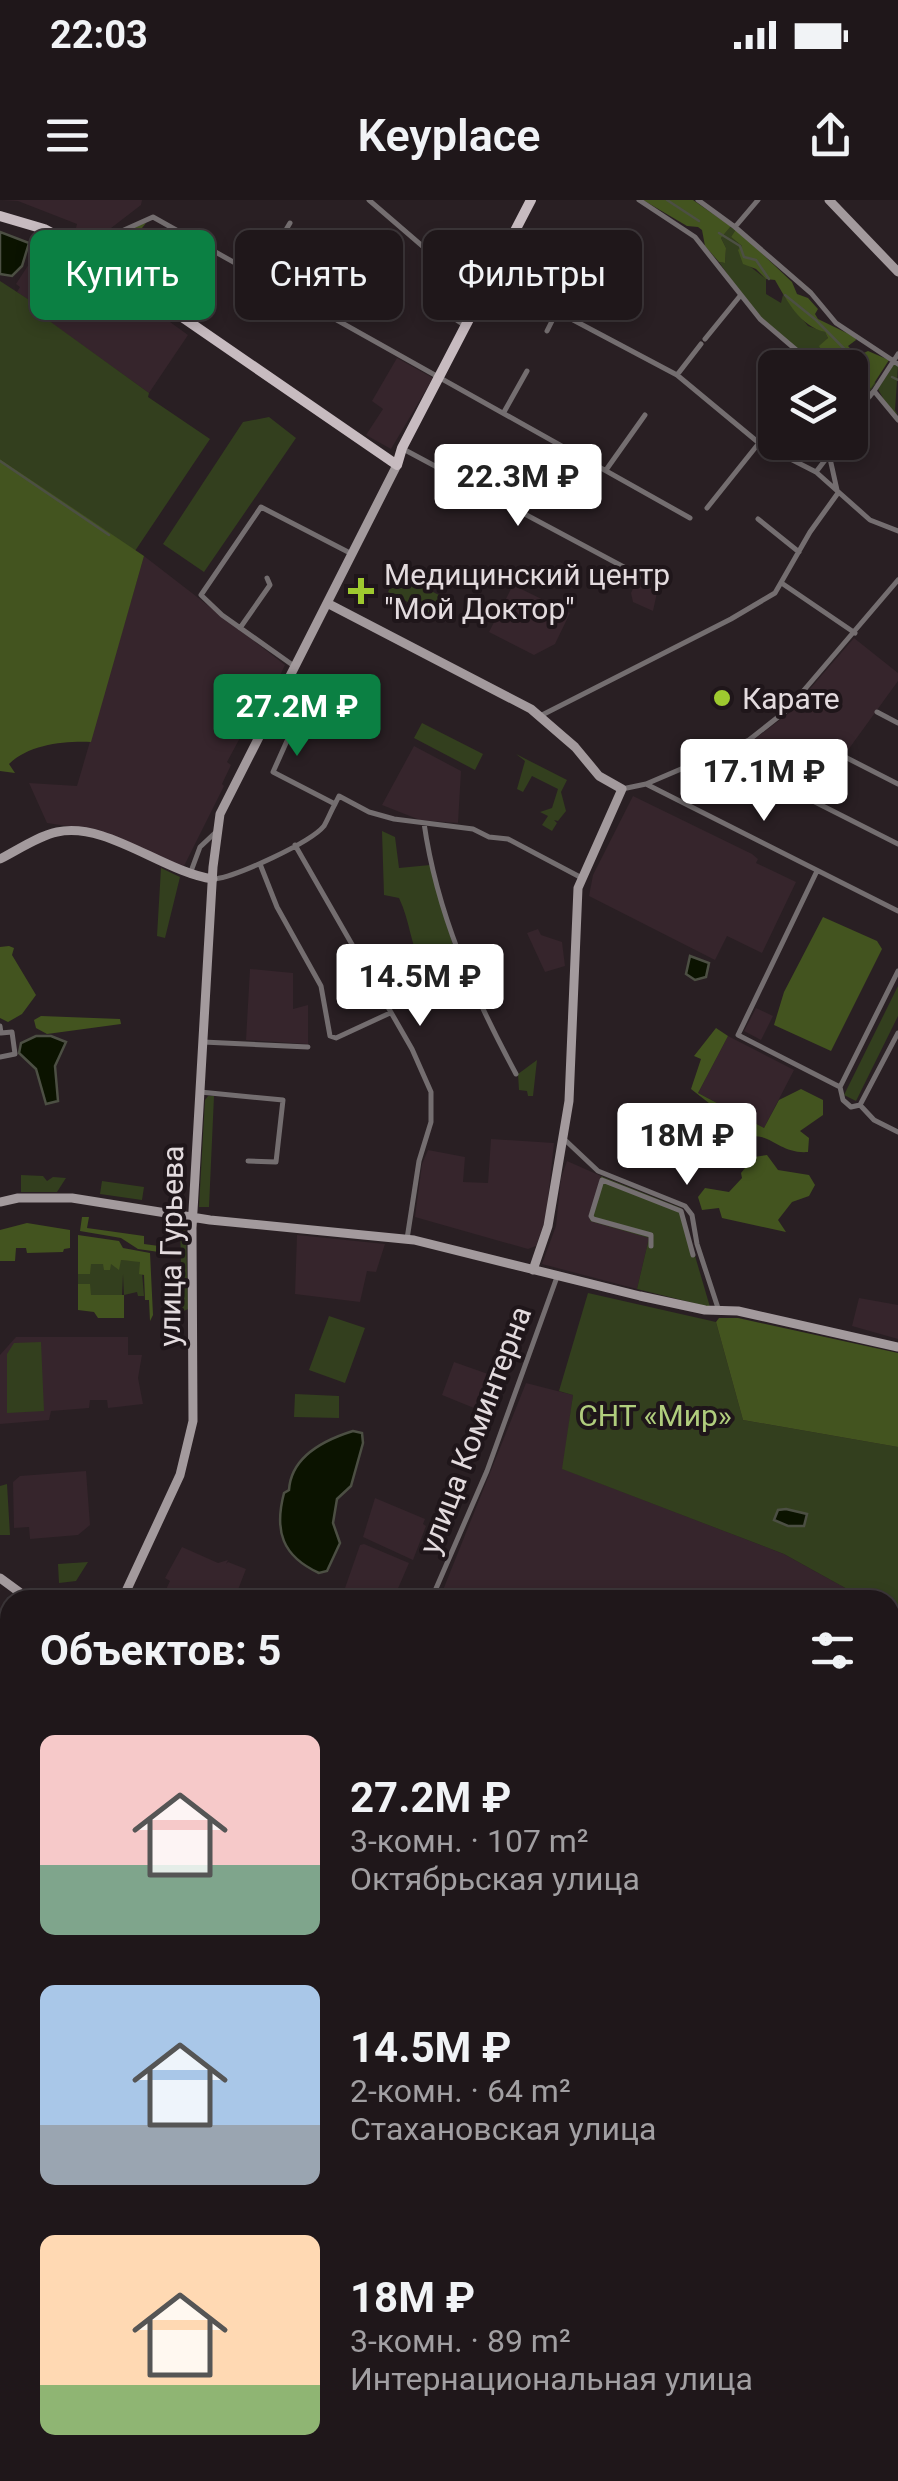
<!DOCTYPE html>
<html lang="ru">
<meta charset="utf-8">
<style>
body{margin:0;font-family:Roboto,sans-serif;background:#2c2427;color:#f1f3f6;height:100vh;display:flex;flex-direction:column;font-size:38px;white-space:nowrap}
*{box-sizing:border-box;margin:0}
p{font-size:32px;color:#a19fa2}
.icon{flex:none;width:55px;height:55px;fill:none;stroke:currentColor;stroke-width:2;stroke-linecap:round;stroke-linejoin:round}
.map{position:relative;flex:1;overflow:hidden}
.sheet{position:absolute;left:0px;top:1390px;width:900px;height:892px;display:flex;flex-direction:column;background:#1f171a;border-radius:30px 30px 0 0;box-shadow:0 5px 15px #0003,0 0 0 2px #3c3639}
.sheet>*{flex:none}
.hud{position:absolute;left:30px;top:30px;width:840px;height:90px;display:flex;gap:20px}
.controls{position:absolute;left:758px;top:150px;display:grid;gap:20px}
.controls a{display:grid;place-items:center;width:110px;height:110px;border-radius:15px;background:#1f171a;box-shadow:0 5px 15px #0003,0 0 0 2px #3c3639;font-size:50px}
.price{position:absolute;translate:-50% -85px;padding:0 22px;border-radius:10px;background:#fff;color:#222;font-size:32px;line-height:65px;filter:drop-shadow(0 2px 5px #0008)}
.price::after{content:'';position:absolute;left:50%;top:60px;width:30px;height:22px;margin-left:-15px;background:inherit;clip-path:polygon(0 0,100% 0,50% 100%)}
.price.selected{background:#0b8043;color:#fff}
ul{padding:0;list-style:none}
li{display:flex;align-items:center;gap:30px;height:250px;padding:0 40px}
li span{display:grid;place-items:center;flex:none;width:280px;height:200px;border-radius:15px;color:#555}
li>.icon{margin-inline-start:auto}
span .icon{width:120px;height:120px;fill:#fffc;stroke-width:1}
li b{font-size:42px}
h2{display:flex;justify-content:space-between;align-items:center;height:120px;padding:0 40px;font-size:42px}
.tag{padding:0 35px;border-radius:15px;background:#1f171a;box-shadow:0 5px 15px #0003,0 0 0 2px #3c3639;font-size:35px;line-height:90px}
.tag.selected{background:#0b8043;color:#fff}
.status{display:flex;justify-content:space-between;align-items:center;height:70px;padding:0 50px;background:#1f171a;direction:ltr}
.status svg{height:28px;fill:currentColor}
header{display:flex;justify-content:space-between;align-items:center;height:130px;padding:0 40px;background:#1f171a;font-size:45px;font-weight:600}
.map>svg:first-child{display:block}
.built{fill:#36252c}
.green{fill:#333f1e}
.forest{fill:#43541f}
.water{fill:#0b1300;stroke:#4c4f43;stroke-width:2.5}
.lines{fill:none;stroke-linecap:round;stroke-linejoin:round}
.stream{stroke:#4c4f43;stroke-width:2.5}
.street{stroke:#746e70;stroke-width:5}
.secondary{stroke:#a39a9d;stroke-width:9}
.primary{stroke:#c7bbc0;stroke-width:10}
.rail-casing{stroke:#9b9295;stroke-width:6}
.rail{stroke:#1f161a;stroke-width:2.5;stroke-dasharray:8;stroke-linecap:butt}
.poi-dot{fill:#9eca2f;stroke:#1f161a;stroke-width:4}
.labels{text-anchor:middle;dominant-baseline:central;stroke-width:8;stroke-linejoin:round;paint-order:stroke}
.poi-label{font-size:30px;fill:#e3dbde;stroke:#1f161a;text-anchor:start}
.street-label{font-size:30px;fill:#e3dbde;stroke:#1f161a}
.park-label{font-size:30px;fill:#b0cd7d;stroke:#1f161a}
</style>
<div class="status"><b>22:03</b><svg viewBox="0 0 49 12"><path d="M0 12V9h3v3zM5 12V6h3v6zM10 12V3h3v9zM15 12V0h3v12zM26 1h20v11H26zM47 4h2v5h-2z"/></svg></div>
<header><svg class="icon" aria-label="menu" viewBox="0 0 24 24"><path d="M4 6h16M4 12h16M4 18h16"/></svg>Keyplace<svg class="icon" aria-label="share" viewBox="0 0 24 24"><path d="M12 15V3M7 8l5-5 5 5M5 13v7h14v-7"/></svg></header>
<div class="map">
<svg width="898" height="2281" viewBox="0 0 898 2281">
<rect width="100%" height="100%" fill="#291f23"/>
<!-- built -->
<path class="built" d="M2,0H142L141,5L102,35L93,36L76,28L77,24L18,1Z
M42,44L81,68L86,63L98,70L188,135L149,193L47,120L50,114L17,92L20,87L16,84Z
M397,158L433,178L391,249L366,235L383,209L372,201Z
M144,356L285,465L269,498L263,501L265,506L261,515L257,514L247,534L243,532L241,536L227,562L231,565L222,584L224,586L183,668L94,630L47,623L29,583L77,586Z
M639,376L658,388L653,411L633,402L631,393Z
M513,385L570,413L555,444L534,455L489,432Z
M854,438L898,473V481L819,590L760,552L751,542L789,513Z
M414,546L461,571L458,623L420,620L382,605Z
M633,596L752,654L758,659L756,663L796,682L762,753L727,736L715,760L589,696L593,675Z
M538,729L541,735L562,742L565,766L545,772L527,733Z
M250,769L293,773V809L308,805V844L246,840Z
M756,808L773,816L761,840L744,831Z
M728,836L794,870L764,928L698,893Z
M491,939L554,943L546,1018L536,1046L528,1049L415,1017L422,964L428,950L465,957L463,982L488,983Z
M567,961L601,976L589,1017L649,1038L637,1089L542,1064L556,1026L561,978Z
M297,1035L385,1044L376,1072L367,1071L360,1102L295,1094Z
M859,1098L898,1105V1139L852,1126Z
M16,1137H128V1155H142L138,1178L143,1204L108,1208L107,1200H90L89,1208L51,1211L49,1220L0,1224V1155Z
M454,1162L488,1174L474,1208L442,1195Z
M526,1183L573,1195L563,1269L784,1354L867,1400H439Z
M86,1271L90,1325L78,1335L30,1339L29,1327L14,1328L13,1282L20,1276Z
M375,1298L425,1319L423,1324L426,1326L413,1360L363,1337Z
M364,1344L409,1363L393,1400H365L344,1391L360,1345Z
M182,1347L218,1363L228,1360L226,1364L228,1362L246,1369L234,1400H161L170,1381L165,1378Z
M890,1411L898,1414V1578L890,1582Z
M0,1505L10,1511V1581L0,1576Z
M890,2004L898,2009V2119L890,2114Z
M890,2128L898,2132V2199L890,2197Z"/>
<!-- green -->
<path class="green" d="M730,27L736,29L731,37L742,46L747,64L766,79V94L781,103L783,95L808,126L825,132L828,138L821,147L830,165L846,162L856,164L855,172L876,183L869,192L850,181V168C792,167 749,106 719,62L725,63L726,48L721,38Z
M0,81L51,114L48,120L149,193L148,197L210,239L135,351L0,259Z
M894,164L898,166L895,210L898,215L888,207L878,189Z
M269,217L296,238L204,372L163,344L243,222Z
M397,374L455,403L445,421L388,392Z
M422,523L483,554L475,570L414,538Z
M516,554L567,580L561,592L566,611L558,621L554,620L557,623L552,631L542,625L548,616L540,612L552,608L558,589L532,576L523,592L517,589L525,561Z
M382,631L395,637L399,668L430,665L454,749L421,764C410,742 410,721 399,698L384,695Z
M161,668L180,677L165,738L157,736Z
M898,786V816L856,901L844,895Z
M537,860L533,896H528L527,891L519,890L518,874Z
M208,896H214L209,1007H199L205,900Z
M21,975L43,976L47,981L53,977L66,978L57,992H21Z
M601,976L681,1008L710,1107L637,1089L649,1038L590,1021Z
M102,981L144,987L142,1000L100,994Z
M180,1020L186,1032L188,1109L182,1112Z
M121,1060L141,1061L144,1096H138L137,1092L124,1095L123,1074L122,1095H90V1084H78V1074H90V1064Z
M588,1093L716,1122L743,1220L898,1247V1414L890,1411V1400H867L784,1354L562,1269L573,1195L559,1191Z
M329,1116L365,1128L345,1183L309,1170Z
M41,1142L44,1211L7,1213V1154L14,1143Z
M295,1194L339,1196V1218L294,1217Z
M7,1284L10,1335H0V1286Z
M88,1362L76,1381L59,1383L58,1364Z
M245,2273V2272L574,2273L564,2281H248Z"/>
<!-- forest -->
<path class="forest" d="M643,0H693L726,23L731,26L721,38L726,48L725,63L719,62L705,46L702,30L698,27L687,26Z
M146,23L138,33L147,44L139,62L127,65L133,51L119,43L108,55L100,49L129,28Z
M736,29L792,82L797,94L808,98L818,109L815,114L818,119L855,137L856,140L848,146L857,156L868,151L889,160L871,188L854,183L851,177L856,165L846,162L837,166L830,165L819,146L828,138L825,132C800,126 787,101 775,80L766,79L756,69L743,64L738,50L742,46L731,37Z
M0,259L144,356L91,542C64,541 30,544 9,564L15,573L0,571Z
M823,717L877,741L882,749L831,851L774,825L784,792Z
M9,746L14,748L12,755L36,795L22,814L8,822L0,818V747Z
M41,816L120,819L121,824L47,834L36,828L34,820Z
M716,828L728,836L698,893L764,928L779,900L801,889L823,900V915L800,931L809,938L808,952C781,954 773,935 751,936L691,889L701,859L694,856Z
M767,955L778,970L809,975L815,985L809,996L792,1002L778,1020L786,1032L722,1018L719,1008L702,1010L698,997L705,988L729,992L742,978L741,973L754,957Z
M82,1017H89L87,1028L144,1036V1044L159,1046V1052L138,1049L121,1038L80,1031Z
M27,1023L70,1030V1048L64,1049L63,1052L27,1053L26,1048H16L15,1061H0V1030Z
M78,1035L119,1041L123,1048L150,1053L153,1115L150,1121L149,1100H145L144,1075L139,1074L140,1062L121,1060L119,1070L111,1064L110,1070H104L103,1064H91L90,1074H78Z
M78,1084H90L91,1095H124V1118H98L94,1112L78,1110Z
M719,1118H738L898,1153V1247L743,1220L716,1122Z
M898,1578V1702L890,1699V1582Z"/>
<!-- water -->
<path class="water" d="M0,32L29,43L22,66L12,76L0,74Z
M690,756L709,763L706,777L695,780L686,774Z
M36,836H51L66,842L55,866L58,901L46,904L36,869L19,853L21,843Z
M353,1231L362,1233L363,1243L351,1286L337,1299L333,1323L340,1343L327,1371L319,1373C282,1356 274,1331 284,1293L289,1290C291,1257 324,1240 353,1231Z
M786,1309L807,1314L804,1326H788L774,1320L778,1310Z"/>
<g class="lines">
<!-- stream -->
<path class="stream" d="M667,0L699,21
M719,33L740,46L744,57L756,60L769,79
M785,95L816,120L866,171
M892,177L898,180
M0,261L109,335"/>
<!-- street -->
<path class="street" d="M369,0L449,69L483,87
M639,0L695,37L760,119L801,154L829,168
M698,0L735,27L811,93L836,123L898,164
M735,27L758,0
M89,53L104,39L153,17L690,318
M496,68L537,92L560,113L677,175L759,243L816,272L870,320L898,331
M258,77L290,23
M437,107L464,125
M547,131L557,111
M705,139L740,96
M677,175L701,144
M850,182L870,196
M874,191L898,220
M504,212L527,171
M850,219L874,191L898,154
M833,242L829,254L837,290
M405,250L650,381
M606,270L645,215
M816,272L829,255
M707,308L759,243
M758,319L799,352
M783,384L855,433
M240,428L270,385L267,378
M294,466L222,415L201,395L261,307L350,353
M274,507L292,517L295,523L273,572L335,604
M877,512L898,523
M542,515L731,419L775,393L810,332L838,293
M845,557L898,584
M646,584L749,540L787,510L898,380
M622,589L646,584L898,711
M813,601L898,644
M335,604L339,596L369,612L394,619L473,629L489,637L508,639L580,677
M424,623C437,714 473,794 516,874
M295,645L412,849L431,892V922L419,961L407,1039
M260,664L277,707L321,786L330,836L336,838L390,813
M817,671L738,835L840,887
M190,674L200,647L216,632
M215,679C237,676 310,643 324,626C328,619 331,611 335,604
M0,826L1,833L12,832L15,854L0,857
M203,842L308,847
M200,892L283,900L276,962L248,961
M860,905L851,907L843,900L840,887L898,771
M860,905L898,833
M860,905L874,920L898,932
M564,939L598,971L685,1006L692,1015L697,1044L718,1108
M651,1046V1035L593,1019L591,1016L602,980L681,1011L693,1055
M431,1400L487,1271L557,1077
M0,1745L10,1751
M0,1805L10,1811
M0,1877L10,1896
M0,1911L10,1904
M0,2029L4,2032L0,2035
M0,2063L10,2093
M890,2225L898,2230
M0,2242L10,2266
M13,2272L17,2281
M155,2272L157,2281
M241,2272L243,2281
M758,2272L773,2281
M20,2281L45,2272
M715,2281L720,2272"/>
<!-- secondary -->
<path class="secondary" d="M829,0L898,72
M327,403L531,509L575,547L599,576L622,589L578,688L569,901L548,1026L533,1070
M0,659C18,650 38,636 57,632C106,621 163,672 213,679
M0,1002L18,998H72L210,1020L414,1040L640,1096L705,1110L738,1111L898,1147
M0,1378L30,1400
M122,1400L180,1275L193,1221L192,1028L213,667L220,614L397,265
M0,1585L10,1590
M890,1853L898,1857"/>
<!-- primary -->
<path class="primary" d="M0,16L44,29L89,53L397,265L402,248L531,0
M0,2087L10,2097
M67,2272L69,2281"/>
<defs>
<path id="rail" d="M0,1639L10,1644
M0,1671L10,1676
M890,2122L898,2126
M890,2201L898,2204"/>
</defs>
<!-- rail casing -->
<use href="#rail" class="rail-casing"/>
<!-- rail -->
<use href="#rail" class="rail"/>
</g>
<!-- markers -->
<g class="poi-dot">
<path d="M356 376h10v10h10v10h-10v10h-10v-10h-10v-10h10z"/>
<circle cx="722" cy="498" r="10"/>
</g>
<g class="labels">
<!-- poi labels -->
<g class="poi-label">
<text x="384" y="374">Медицинский центр<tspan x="384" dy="34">"Мой Доктор"</tspan></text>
<text x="742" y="498">Карате</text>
</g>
<!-- street labels -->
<g class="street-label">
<text transform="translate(171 1046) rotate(-89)">улица Гурьева</text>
<text transform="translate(475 1230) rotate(-69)">улица Коминтерна</text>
</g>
<!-- park labels -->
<g class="park-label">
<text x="655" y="1215">СНТ «Мир»</text>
</g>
</g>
</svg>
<div class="controls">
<a><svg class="icon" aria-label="layers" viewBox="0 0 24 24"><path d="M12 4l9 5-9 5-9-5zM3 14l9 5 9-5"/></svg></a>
</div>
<b class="price" style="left:518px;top:329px">22.3M ₽</b>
<b class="price selected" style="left:297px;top:559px">27.2M ₽</b>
<b class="price" style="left:764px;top:624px">17.1M ₽</b>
<b class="price" style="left:420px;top:829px">14.5M ₽</b>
<b class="price" style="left:687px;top:988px">18M ₽</b>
<div class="hud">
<a class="tag selected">Купить</a>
<a class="tag">Снять</a>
<a class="tag">Фильтры</a>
</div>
<section class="sheet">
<h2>Объектов: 5<svg class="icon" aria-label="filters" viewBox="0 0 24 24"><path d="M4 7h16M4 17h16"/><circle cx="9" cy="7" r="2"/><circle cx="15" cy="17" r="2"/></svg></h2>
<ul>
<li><span style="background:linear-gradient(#f6c9c9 65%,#7fa58c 0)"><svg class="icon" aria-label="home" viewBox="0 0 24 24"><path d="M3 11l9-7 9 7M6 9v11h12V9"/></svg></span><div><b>27.2M ₽</b><p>3-комн. · 107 m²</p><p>Октябрьская улица</p></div></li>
<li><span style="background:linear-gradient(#a9c7e8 70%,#9aa5b1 0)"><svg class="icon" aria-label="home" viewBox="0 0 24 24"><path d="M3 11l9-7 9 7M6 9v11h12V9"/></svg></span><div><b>14.5M ₽</b><p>2-комн. · 64 m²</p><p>Стахановская улица</p></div></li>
<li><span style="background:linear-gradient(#ffd9b3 75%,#8fb573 0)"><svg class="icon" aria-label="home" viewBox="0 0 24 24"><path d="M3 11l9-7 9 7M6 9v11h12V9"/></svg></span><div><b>18M ₽</b><p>3-комн. · 89 m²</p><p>Интернациональная улица</p></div></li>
</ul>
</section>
</div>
